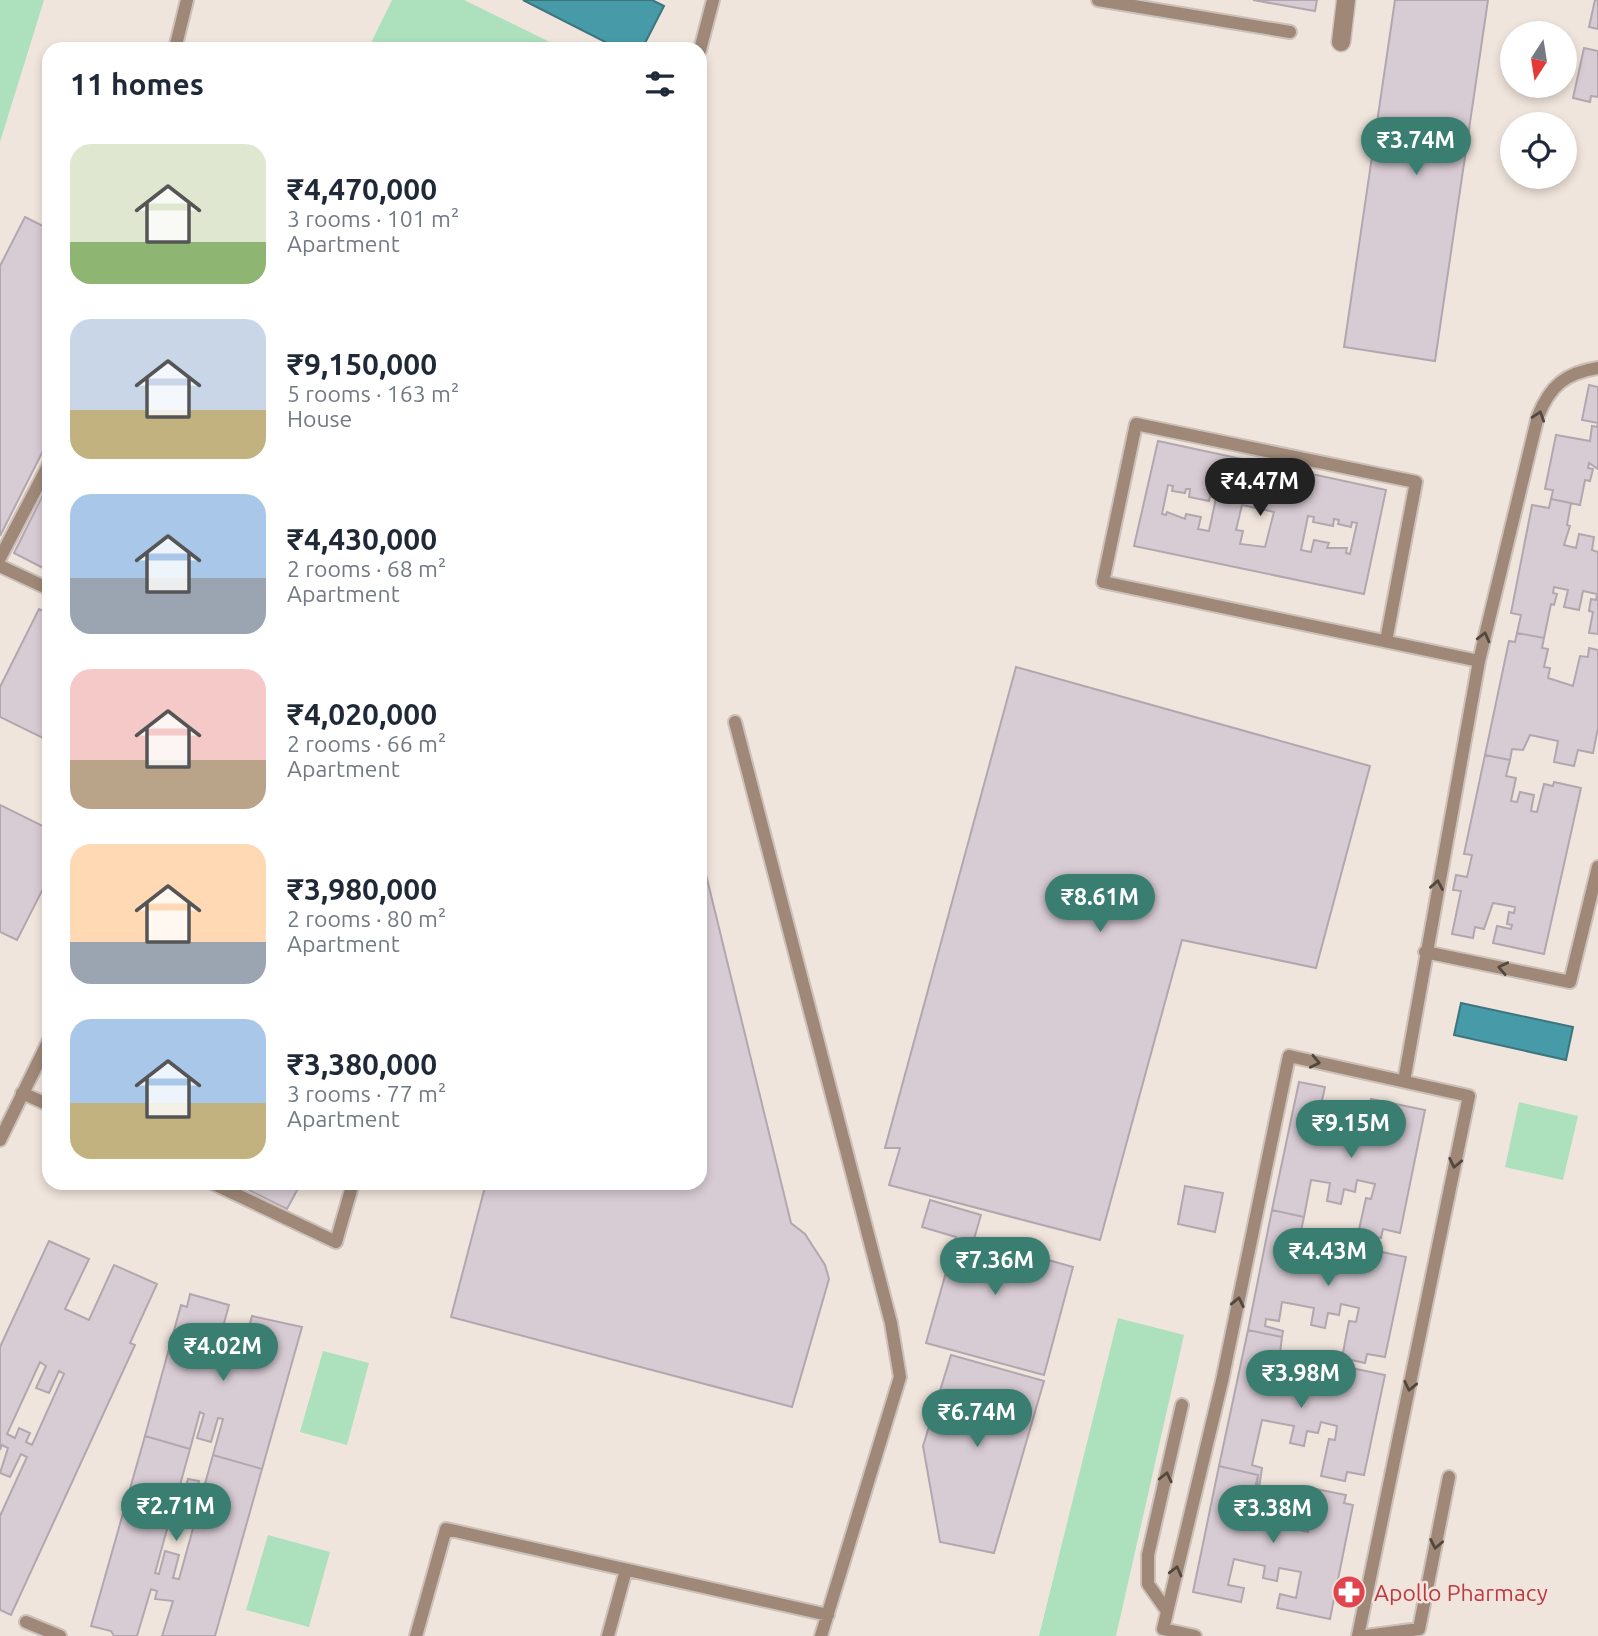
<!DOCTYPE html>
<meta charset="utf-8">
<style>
body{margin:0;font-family:Ubuntu,sans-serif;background:#f2f2f3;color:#1f2937;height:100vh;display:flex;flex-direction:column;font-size:26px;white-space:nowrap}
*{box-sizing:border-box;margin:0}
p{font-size:23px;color:#747a83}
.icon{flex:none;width:38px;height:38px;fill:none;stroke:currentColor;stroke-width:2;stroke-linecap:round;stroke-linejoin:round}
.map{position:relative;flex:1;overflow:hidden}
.details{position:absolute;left:42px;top:42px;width:665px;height:1148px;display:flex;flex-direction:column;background:#fff;border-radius:21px;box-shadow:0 4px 10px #0003}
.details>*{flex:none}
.needle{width:46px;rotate:192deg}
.tools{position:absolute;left:1500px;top:21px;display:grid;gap:14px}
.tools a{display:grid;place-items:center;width:77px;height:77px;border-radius:50%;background:#fff;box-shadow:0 4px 10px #0003;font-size:35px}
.price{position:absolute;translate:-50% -60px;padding:0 16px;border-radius:24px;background:#3a7e72;color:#fff;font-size:23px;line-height:46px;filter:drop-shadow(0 2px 4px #0008)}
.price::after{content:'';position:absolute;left:50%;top:42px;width:21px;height:16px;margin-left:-10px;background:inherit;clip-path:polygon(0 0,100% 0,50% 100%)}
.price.active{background:#222;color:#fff}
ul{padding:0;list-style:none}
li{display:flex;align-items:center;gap:21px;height:175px;padding:0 28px}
li span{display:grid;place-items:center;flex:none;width:196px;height:140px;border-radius:21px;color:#555}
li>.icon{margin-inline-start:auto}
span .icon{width:84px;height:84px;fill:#fffc;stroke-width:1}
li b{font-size:30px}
h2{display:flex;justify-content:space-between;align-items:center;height:84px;padding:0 28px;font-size:30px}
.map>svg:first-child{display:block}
.green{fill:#ade0bd}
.water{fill:#479ba9;stroke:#3c757e;stroke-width:2}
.building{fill:#d8ccd4;stroke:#b3a7af;stroke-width:2;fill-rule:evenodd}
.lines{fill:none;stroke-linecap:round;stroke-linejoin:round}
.lane-casing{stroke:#cbc1b9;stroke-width:16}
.street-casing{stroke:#cbc1b9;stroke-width:21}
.lane{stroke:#9f8877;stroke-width:12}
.street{stroke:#9f8877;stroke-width:18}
.oneway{stroke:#53483f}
.labels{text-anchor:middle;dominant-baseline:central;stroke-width:5;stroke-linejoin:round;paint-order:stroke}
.health-label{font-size:23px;fill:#be3a42;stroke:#f0e5dc;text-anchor:start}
</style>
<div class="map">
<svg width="1598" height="1636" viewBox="0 0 1598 1636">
<rect width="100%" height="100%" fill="#f0e5dc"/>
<!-- green -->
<path class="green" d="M0,0H44L0,142Z
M392,0H464L564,49H368Z
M1519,1102L1578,1116L1563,1180L1505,1167Z
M1118,1318L1184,1335L1116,1636H1039Z
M323,1351L369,1363L347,1445L300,1432Z
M268,1535L330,1552L309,1627L246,1610Z"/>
<!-- water -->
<path class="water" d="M523,0H652L664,6L642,49H619Z
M1461,1003L1573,1027L1566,1060L1454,1035Z"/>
<!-- building -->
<path class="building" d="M1253,0H1317L1315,11Z
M1395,0H1488L1435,361L1344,347Z
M1595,0H1598V29L1589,27Z
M1584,48L1598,51V97L1591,96L1590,102L1573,98Z
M25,217L49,229V439L0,536V266Z
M1589,385L1598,387V423L1582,420Z
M1598,423V469L1589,463L1588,468L1593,469L1590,481L1585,480L1580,505L1551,499L1553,490L1545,489L1556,435L1590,441L1592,426L1597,427Z
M1158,441L1386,490L1364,594L1134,546ZM1168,485L1173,486L1172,491L1185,493L1186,489H1190L1189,497L1209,501L1210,496L1216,498L1209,531L1198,529L1201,517L1186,514L1185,519L1167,512L1166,515L1162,514ZM1242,505L1274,512L1265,547L1240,544L1243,531L1236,530ZM1308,516L1314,517L1313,522L1333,526L1334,519L1339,520L1338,524L1351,527L1352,522L1357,523L1350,554L1346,553L1347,548H1327L1329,543L1314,540L1311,552L1301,550Z
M49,483V571L14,553Z
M1551,499L1571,503L1567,525L1570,526L1564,545L1576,548L1579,534L1594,537L1592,550L1598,552V634L1589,633L1593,612L1589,611L1591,599L1596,600L1597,594L1583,591L1579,610L1564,607L1568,590L1554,587L1553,593L1557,594L1554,605L1551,604L1544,638L1517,633L1521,615L1511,613L1532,505L1549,508Z
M39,609L49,614V741L0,717V687Z
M1517,633L1544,638L1542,648L1548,649L1544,667L1550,668L1548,678L1573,686L1580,656L1588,657L1589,648L1598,650V728L1593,753L1578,750L1574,766L1554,762L1558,741L1530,735L1523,750L1512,749L1510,760L1485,755L1509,641L1515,642Z
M1016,667L1370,766L1316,968L1182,940L1100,1240L889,1185L900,1148H885Z
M1485,755L1510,760L1506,776L1516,778L1511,801L1517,802L1520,792L1534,795L1531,811L1537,812L1544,784L1553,786L1554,782L1581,788L1544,954L1493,943L1497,926L1511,929L1512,925L1507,924L1509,912L1514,913L1515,907L1493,903L1484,929L1475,927L1473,938L1452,934L1461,891L1453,890L1456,875L1467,877L1472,855L1464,854Z
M0,805L49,829V877L17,940L0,932Z
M700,850L791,1223L805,1234L825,1265L829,1279L792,1407L451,1317L486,1183H700Z
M1299,1082L1325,1087L1316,1127L1363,1136L1371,1099L1425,1110L1400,1233L1383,1229L1381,1238L1358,1234L1366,1198L1371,1199L1375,1184L1357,1180L1355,1192L1344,1189L1341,1204L1327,1201L1330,1183L1311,1180L1304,1217L1272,1210Z
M235,1183H301L287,1209Z
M1185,1186L1223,1193L1215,1232L1178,1224Z
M930,1200L981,1215L974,1239L1073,1267L1044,1375L926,1343L956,1237L922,1227Z
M1272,1210L1304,1217L1298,1244H1301L1297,1266L1337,1274L1343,1244L1406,1257L1385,1357L1367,1354L1365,1363L1342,1358L1349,1321L1356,1322L1359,1308L1341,1304L1339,1315L1328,1313L1325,1328L1311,1325L1314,1308L1282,1302L1279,1321L1266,1319L1265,1326L1283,1331L1282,1337L1248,1330Z
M49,1241L89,1259L65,1309L89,1320L114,1265L157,1284L130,1343L135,1345L11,1615L0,1610V1516L27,1457L21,1454L10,1477L0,1473L8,1448L2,1445L0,1450V1347ZM40,1362L46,1366L36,1388L49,1393L59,1371L64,1374L32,1445L26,1442L30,1433L19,1428L15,1438L7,1434Z
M190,1294L229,1305L216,1352L240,1359L252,1316L302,1327L262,1469L213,1455L223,1419L218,1418L211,1442L197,1438L204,1414L200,1412L190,1449L145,1436L181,1305L187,1307Z
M1248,1330L1282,1337L1276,1384L1316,1392L1323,1362L1385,1375L1364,1475L1347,1472L1345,1481L1321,1476L1329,1439L1335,1440L1337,1426L1321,1422L1318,1433L1307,1431L1304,1446L1290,1443L1294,1426L1262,1420L1252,1465L1262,1468L1259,1488H1255L1258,1475L1219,1466Z
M951,1355L1044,1381L994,1553L940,1542L923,1446Z
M145,1436L190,1449L180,1485L186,1486L188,1479L199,1481L197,1489L203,1491L213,1455L262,1469L215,1636H162L173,1601L155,1599L157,1591L151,1589L137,1636H114L111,1631L91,1626ZM175,1500L181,1501L174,1525L186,1528L193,1505L199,1507L179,1579L173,1578L179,1555L165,1551L159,1574L155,1573Z
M1219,1466L1258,1475L1255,1506L1248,1504L1245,1515L1272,1520L1274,1510L1294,1514L1291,1528L1308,1532L1316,1489L1346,1495L1344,1503L1353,1505L1330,1619L1277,1608L1280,1594L1296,1598L1301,1572L1279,1568L1277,1581L1263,1578L1265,1566L1234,1559L1228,1585L1244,1588L1241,1602L1193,1592Z"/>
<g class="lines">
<defs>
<path id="lane" d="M1098,0L1290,32
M175,49L187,0
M700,50L713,0
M0,558L49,464
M0,566L49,589
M1386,641L1416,482L1136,424L1103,582L1479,661
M735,722L891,1323L900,1377L821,1636
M1425,952L1570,982L1598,867
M1404,1081L1479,661L1538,416C1550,386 1565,373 1598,368
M22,1093L49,1105
M0,1140L49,1040
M212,1183L336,1242L353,1183
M1167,1611L1148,1584V1555L1182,1405
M26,1622L60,1636
M416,1636L446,1529L828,1615
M608,1636L626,1570
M1195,1636L1163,1629L1222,1381L1289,1056L1469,1096L1358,1636
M1366,1636L1419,1629L1449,1477"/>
<path id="street" d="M1341,42L1346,0"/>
</defs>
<!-- lane casing -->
<use href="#lane" class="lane-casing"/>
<!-- street casing -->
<use href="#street" class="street-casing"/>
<!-- lane -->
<use href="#lane" class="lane"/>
<!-- street -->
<use href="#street" class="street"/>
</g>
<!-- one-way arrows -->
<defs><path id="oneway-chevron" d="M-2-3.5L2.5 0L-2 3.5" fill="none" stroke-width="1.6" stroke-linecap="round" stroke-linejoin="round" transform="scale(1.75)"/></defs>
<g class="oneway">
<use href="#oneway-chevron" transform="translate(1539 416) rotate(-72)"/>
<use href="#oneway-chevron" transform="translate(1484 637) rotate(-76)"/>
<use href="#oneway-chevron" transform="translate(1437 885) rotate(-80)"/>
<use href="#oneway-chevron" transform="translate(1503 968) rotate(-168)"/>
<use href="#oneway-chevron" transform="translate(1315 1062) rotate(12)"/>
<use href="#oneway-chevron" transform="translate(1455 1163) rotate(102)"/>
<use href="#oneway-chevron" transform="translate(1238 1302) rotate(-78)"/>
<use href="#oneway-chevron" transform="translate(1410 1386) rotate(102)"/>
<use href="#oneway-chevron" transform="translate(1166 1477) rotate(-77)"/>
<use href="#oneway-chevron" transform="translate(1436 1544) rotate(101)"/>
<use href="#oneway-chevron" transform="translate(1176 1571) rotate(-76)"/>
</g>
<!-- icons -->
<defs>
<symbol id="pharmacy-disc" viewBox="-11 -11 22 22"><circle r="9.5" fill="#e0444e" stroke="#f0e5dc"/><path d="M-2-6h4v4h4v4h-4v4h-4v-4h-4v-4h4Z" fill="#fff"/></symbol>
</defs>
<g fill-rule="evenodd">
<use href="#pharmacy-disc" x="1330" y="1573" width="38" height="38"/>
</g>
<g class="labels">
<!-- health labels -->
<g class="health-label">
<text x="1374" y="1592">Apollo Pharmacy</text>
</g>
</g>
</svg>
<div class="tools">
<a><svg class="needle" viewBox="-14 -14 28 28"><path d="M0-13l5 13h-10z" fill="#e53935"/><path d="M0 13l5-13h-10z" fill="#747a83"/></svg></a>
<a><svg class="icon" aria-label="locate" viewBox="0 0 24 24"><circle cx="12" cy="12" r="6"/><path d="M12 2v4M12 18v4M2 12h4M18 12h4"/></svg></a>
</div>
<b class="price" style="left:1416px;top:177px">₹3.74M</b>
<b class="price active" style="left:1260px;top:518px">₹4.47M</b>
<b class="price" style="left:1100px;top:934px">₹8.61M</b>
<b class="price" style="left:1351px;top:1160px">₹9.15M</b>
<b class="price" style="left:1328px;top:1288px">₹4.43M</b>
<b class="price" style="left:995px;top:1297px">₹7.36M</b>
<b class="price" style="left:223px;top:1383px">₹4.02M</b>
<b class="price" style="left:1301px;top:1410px">₹3.98M</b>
<b class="price" style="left:977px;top:1449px">₹6.74M</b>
<b class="price" style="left:176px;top:1543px">₹2.71M</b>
<b class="price" style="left:1273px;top:1545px">₹3.38M</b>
<section class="details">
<h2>11 homes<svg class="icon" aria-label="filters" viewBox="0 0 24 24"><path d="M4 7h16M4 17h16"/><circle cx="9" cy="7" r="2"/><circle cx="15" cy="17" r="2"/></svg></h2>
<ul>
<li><span style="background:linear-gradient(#dfe7d0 70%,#8fb573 0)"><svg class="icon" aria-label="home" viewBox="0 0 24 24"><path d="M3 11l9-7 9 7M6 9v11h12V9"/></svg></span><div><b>₹4,470,000</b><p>3 rooms · 101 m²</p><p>Apartment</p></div></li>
<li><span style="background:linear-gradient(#c9d6e8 65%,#c2b280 0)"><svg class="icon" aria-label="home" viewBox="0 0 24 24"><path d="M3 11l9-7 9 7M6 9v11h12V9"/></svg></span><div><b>₹9,150,000</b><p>5 rooms · 163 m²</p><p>House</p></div></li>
<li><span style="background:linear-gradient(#a9c7e8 60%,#9aa5b1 0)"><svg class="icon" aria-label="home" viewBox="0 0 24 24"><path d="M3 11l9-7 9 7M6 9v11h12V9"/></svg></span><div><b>₹4,430,000</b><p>2 rooms · 68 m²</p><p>Apartment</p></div></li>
<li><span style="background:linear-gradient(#f6c9c9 65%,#b9a48a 0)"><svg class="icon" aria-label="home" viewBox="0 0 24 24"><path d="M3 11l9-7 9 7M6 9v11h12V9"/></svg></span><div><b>₹4,020,000</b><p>2 rooms · 66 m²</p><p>Apartment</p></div></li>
<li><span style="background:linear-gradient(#ffd9b3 70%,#9aa5b1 0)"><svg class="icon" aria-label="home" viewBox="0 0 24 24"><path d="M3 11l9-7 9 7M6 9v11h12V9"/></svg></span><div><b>₹3,980,000</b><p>2 rooms · 80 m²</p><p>Apartment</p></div></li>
<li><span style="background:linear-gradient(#a9c7e8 60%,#c2b280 0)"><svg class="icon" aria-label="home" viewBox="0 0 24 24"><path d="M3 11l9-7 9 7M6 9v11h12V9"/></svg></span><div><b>₹3,380,000</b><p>3 rooms · 77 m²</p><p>Apartment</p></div></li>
</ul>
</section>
</div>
